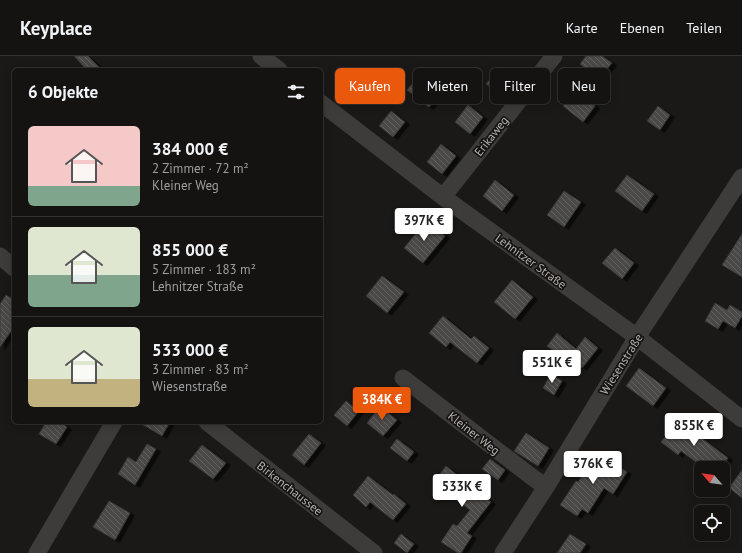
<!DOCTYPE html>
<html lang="de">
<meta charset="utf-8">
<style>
body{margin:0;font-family:"PT Sans",sans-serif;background:#1d1c1b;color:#f1f3f6;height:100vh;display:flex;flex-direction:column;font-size:15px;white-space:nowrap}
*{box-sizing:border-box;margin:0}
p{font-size:13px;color:#9d9e9f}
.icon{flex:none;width:22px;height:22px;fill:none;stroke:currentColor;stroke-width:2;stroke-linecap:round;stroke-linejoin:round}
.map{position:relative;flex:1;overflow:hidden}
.side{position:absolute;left:12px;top:12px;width:311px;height:356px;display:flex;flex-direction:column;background:#141312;border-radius:6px;box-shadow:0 2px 10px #0003,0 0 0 1px #333232}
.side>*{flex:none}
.banner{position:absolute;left:335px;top:12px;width:347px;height:36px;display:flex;gap:8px}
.needle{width:26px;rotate:298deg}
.controls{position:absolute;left:694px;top:405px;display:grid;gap:8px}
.controls a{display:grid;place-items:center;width:36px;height:36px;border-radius:6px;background:#141312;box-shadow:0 2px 10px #0003,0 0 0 1px #333232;font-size:20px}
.price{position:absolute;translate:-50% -34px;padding:0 9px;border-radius:4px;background:#fff;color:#222;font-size:13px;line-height:26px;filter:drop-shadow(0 1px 2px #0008)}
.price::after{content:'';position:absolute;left:50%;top:24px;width:12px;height:9px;margin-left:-6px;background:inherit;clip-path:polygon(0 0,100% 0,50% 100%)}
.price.selected{background:#ea580c;color:#fff}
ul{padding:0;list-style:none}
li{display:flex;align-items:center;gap:12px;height:100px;padding:0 16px}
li+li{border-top:1px solid #333232}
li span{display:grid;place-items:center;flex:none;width:112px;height:80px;border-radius:6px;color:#555}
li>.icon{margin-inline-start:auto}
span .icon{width:48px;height:48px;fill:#fffc;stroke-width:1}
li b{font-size:17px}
h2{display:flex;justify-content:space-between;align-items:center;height:48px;padding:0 16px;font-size:17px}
.tag{padding:0 14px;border-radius:6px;background:#141312;box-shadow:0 2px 10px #0003,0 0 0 1px #333232;font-size:14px;line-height:36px}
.tag.selected{background:#ea580c;color:#fff}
header{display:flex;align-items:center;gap:24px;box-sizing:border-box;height:56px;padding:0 20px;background:#141312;border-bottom:1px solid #333232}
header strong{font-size:19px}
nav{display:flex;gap:22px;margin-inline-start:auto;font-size:14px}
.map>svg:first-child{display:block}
.building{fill:url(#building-back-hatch);stroke:#363533;filter:url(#shadow)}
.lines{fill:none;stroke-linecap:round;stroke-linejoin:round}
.street{stroke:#3e3c3a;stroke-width:17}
.labels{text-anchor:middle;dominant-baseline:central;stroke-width:3.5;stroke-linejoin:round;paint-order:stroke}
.street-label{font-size:12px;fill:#b8b1ac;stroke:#151413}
</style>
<header>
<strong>Keyplace</strong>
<nav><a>Karte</a><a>Ebenen</a><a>Teilen</a></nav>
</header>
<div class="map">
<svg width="742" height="497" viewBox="0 0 742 497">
<defs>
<pattern id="building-back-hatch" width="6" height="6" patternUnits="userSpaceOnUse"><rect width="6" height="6" fill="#4c4a47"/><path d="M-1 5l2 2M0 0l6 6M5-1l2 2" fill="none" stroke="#64625f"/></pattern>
<filter id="shadow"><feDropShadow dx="4.5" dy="2.5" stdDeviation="0" flood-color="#0009"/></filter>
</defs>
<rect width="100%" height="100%" fill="#1a1918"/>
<!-- building -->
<path class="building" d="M74,0H88L102,14H87Z
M586,0H602L612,7L599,23L580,8Z
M500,11L516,24L503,41L486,28Z
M422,16L443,33L429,51L407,34Z
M576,35L595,50L583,66L563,50Z
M468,49L483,61L470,78L455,66Z
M658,50L670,59L660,74L647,65Z
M391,55L405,66L393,81L379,70Z
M441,88L456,100L442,118L427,106Z
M627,119L654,138L642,155L615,135Z
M495,124L514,139L502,155L483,140Z
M564,135L581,146L564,171L547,159Z
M426,165L445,180L423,207L404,192Z
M742,178V221L722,209Z
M615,192L634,207L622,223L602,207Z
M382,220L404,236L387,257L366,240Z
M512,224L533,241L515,263L494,246Z
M6,239L14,244V271L0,291V248Z
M715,247L727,254L730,249L742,256V260L735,272L723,265L718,273L705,265Z
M443,260L471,283L474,280L489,292L477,307L450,286L446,291L429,277Z
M557,277L576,293L585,281L598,292L582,312L561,294L558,298L547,290Z
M639,312L666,332L653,350L626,330Z
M551,318L562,325L554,339L543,332Z
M346,345L359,355L347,370L334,359Z
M380,350L397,364L383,380L367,367Z
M678,364L728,402L721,412H704L681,395L678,399L661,386Z
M46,366H59L67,371L56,388L39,378Z
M138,366H170L162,380Z
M526,377L549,392L538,410L514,395Z
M309,378L321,387L304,409L292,399Z
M397,383L414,396L407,405L390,392Z
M147,388L156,393L135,429L118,418L128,401L136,406Z
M202,389L226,407L213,423L189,405Z
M597,397L627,416L613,438L604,432L588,457L582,453L577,460L560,449L576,425L578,426Z
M490,403L505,414L498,424L482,413Z
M446,410L491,446L467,477L472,480L461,497H458L441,486L453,468L457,470L470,454L434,426Z
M742,414V442L729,432Z
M368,420L393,439L394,438L406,448L393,464L370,446L366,451L353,439Z
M109,445L130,457L115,484L93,471Z
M401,478L414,488L407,497L394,487Z
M570,478L586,488L580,497H557Z"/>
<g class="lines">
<!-- street -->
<path class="street" d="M261,0L279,14
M321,47L443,141L637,281L742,363
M443,141L554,0
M0,200L14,212
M403,322L532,421L546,431
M207,366L374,497
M37,497L114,366
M503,497L546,431L637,281L742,121"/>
</g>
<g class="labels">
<!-- street labels -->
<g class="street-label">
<text transform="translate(491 80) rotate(-52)">Erikaweg</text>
<text transform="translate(531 205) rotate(36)">Lehnitzer Straße</text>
<text transform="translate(621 308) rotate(-58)">Wiesenstraße</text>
<text transform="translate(474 377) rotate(38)">Kleiner Weg</text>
<text transform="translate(290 432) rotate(38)">Birkenchaussee</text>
</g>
</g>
</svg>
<div class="controls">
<a><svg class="needle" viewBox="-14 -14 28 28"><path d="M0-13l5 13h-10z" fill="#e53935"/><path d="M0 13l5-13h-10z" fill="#9d9e9f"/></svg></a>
<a><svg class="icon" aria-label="locate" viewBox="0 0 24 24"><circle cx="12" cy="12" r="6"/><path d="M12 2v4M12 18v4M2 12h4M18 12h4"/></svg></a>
</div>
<b class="price" style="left:424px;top:186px">397K €</b>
<b class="price" style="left:552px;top:328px">551K €</b>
<b class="price selected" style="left:382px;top:365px">384K €</b>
<b class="price" style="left:694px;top:391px">855K €</b>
<b class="price" style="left:593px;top:429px">376K €</b>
<b class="price" style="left:462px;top:452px">533K €</b>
<div class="banner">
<a class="tag selected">Kaufen</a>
<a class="tag">Mieten</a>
<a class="tag">Filter</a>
<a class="tag">Neu</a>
</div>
<section class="side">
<h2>6 Objekte<svg class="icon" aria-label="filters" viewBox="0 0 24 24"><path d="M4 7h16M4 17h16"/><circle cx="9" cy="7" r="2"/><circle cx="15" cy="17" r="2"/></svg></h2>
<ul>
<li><span style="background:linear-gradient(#f6c9c9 75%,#7fa58c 0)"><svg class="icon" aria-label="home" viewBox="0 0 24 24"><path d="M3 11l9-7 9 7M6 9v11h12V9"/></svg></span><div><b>384 000 €</b><p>2 Zimmer · 72 m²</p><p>Kleiner Weg</p></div></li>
<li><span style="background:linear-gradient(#dfe7d0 60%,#7fa58c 0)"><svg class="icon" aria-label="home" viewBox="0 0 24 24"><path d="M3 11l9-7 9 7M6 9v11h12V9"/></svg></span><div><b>855 000 €</b><p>5 Zimmer · 183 m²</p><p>Lehnitzer Straße</p></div></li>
<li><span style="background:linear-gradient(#dfe7d0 65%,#c2b280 0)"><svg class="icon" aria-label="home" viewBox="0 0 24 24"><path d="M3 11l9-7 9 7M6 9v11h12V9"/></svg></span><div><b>533 000 €</b><p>3 Zimmer · 83 m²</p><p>Wiesenstraße</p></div></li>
</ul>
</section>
</div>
